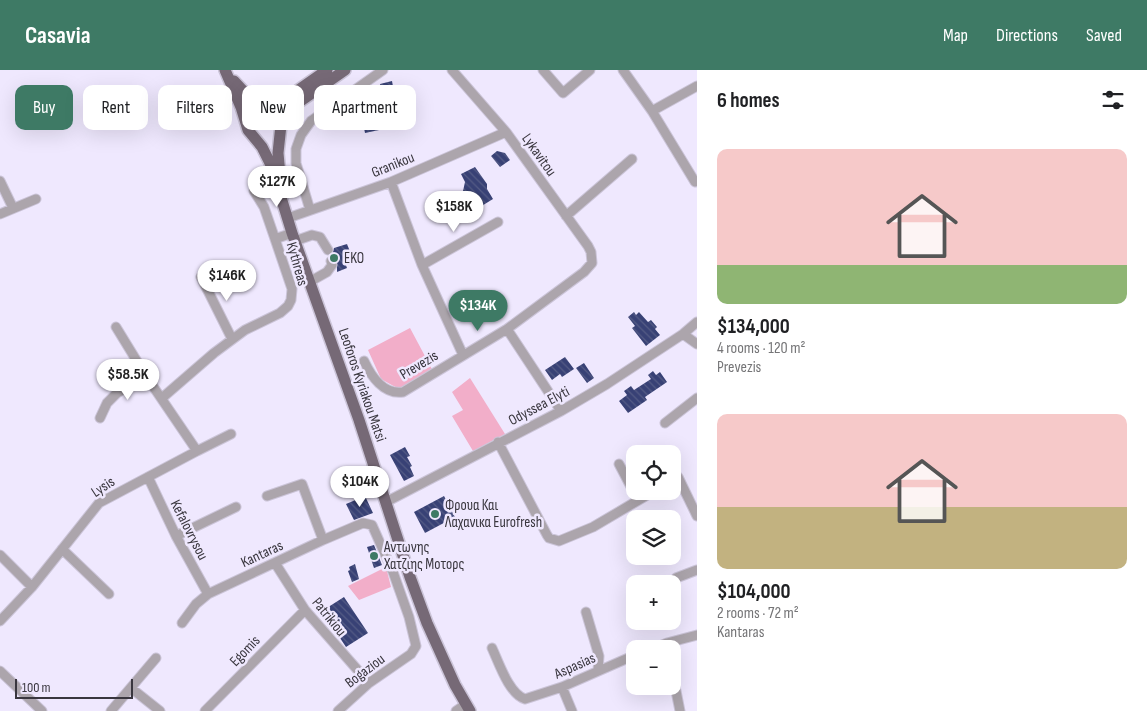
<!DOCTYPE html>
<meta charset="utf-8">
<style>
body{margin:0;font-family:"Sofia Sans Condensed",sans-serif;background:#f6f6f6;color:#202124;height:100vh;display:flex;flex-direction:column;font-size:19px;white-space:nowrap}
*{box-sizing:border-box;margin:0}
p{font-size:16px;color:#757577}
.icon{flex:none;width:28px;height:28px;fill:none;stroke:currentColor;stroke-width:2;stroke-linecap:round;stroke-linejoin:round}
.map{position:relative;flex:1;overflow:hidden}
.sheet{display:flex;flex-direction:column;background:#fff;width:450px}
.sheet>*{flex:none}
.top-card{position:absolute;left:15px;top:15px;width:475px;height:45px;display:flex;gap:10px}
.buttons{position:absolute;left:626px;top:375px;display:grid;gap:10px}
.buttons a{display:grid;place-items:center;width:55px;height:55px;border-radius:10px;background:#fff;box-shadow:0 5px 20px #0002;font-size:25px}
.scale{position:absolute;left:15px;bottom:12px;width:118px;box-sizing:border-box;padding-left:5px;border:2px solid #39363e;border-top:0;font-size:14px;line-height:18px;white-space:nowrap;color:#39363e;-webkit-text-stroke:4px #efe8fe;paint-order:stroke}
.price{position:absolute;translate:-50% -42px;padding:0 11px;border-radius:18px;background:#fff;color:#222;font-size:16px;line-height:32px;filter:drop-shadow(0 1px 2px #0008)}
.price::after{content:'';position:absolute;left:50%;top:30px;width:15px;height:11px;margin-left:-8px;background:inherit;clip-path:polygon(0 0,100% 0,50% 100%)}
.price.selected{background:#3e7a65;color:#fff}
ul{padding:0;list-style:none}
li{display:grid;align-content:center;gap:10px;height:265px;padding:0 20px}
li span{display:grid;place-items:center;height:155px;border-radius:10px;color:#555}
li>.icon{margin-inline-start:auto}
span .icon{width:90px;height:90px;fill:#fffc;stroke-width:1}
li b{font-size:21px}
h2{display:flex;justify-content:space-between;align-items:center;height:60px;padding:0 20px;font-size:21px}
.tag{padding:0 18px;border-radius:10px;background:#fff;box-shadow:0 5px 20px #0002;font-size:18px;line-height:45px}
.tag.selected{background:#3e7a65;color:#fff}
header{display:flex;align-items:center;gap:30px;box-sizing:border-box;height:70px;padding:0 25px;background:#3e7a65;color:#fff}
header strong{font-size:24px}
nav{display:flex;gap:28px;margin-inline-start:auto;font-size:18px}
main{display:flex;flex:1;min-height:0}
.map>svg:first-child{display:block}
.park{fill:#f2aec9}
.building{fill:url(#building-back-hatch)}
.lines{fill:none;stroke-linecap:round;stroke-linejoin:round}
.minor-casing{stroke:#cbc4d8;stroke-width:11}
.major-casing{stroke:#cbc4d8;stroke-width:14}
.minor{stroke:#aca5ac;stroke-width:9}
.major{stroke:#766976;stroke-width:11}
.poi-dot{fill:#3e7a65;stroke:#efe8fe;stroke-width:2}
.labels{text-anchor:middle;dominant-baseline:central;stroke-width:5;stroke-linejoin:round;paint-order:stroke}
.street-label{font-size:15px;fill:#39363e;stroke:#efe8fe}
.poi-label{font-size:15px;fill:#39363e;stroke:#efe8fe;text-anchor:start}
</style>
<header>
<strong>Casavia</strong>
<nav><a>Map</a><a>Directions</a><a>Saved</a></nav>
</header>
<main>
<div class="map">
<svg width="697" height="641" viewBox="0 0 697 641">
<defs>
<pattern id="building-back-hatch" width="6" height="6" patternUnits="userSpaceOnUse" patternTransform="scale(1.25)"><rect width="6" height="6" fill="#384175"/><path d="M-1 5l2 2M0 0l6 6M5-1l2 2" fill="none" stroke="#545b85"/></pattern>
</defs>
<rect width="100%" height="100%" fill="#efe8fe"/>
<!-- park -->
<path class="park" d="M410,258L434,303L399,319L381,309L368,280Z
M470,308L505,364L473,381L452,346L463,340L452,322Z
M386,497L391,517L359,530L348,516Z"/>
<!-- building -->
<path class="building" d="M392,11L394,22L378,26L381,40L395,36L399,52L398,56L365,63L359,33L363,32L362,27H365L364,22L381,18L380,14Z
M497,81L505,83L510,90L500,97L491,86Z
M475,97L487,114V119L493,129L480,137L476,130L465,125L463,121L465,112L461,104Z
M347,174L351,184L343,186L347,198L337,202V189L332,185L334,178Z
M634,242L636,245L639,242L648,252L651,250L657,257L655,259L660,265L646,276L632,258L635,256L628,247Z
M565,287L574,299L562,307L560,304L552,310L545,300Z
M584,293L594,308L587,313L576,298Z
M653,301L656,305L660,302L667,312L645,327L647,330L628,343L619,331L627,325L624,321L631,316L634,320L651,309L648,305Z
M405,377L410,386L407,387L412,396L410,397L414,406L404,411L390,385Z
M365,426L373,443L354,450L346,434Z
M444,426L455,447L425,463L414,442Z
M374,475L382,495L374,498L367,477Z
M355,494L359,509L352,512L348,501L350,500L349,497Z
M344,527L368,563L346,577L322,541Z"/>
<g class="lines">
<defs>
<path id="minor" d="M543,0L563,23L590,0
M623,0L652,41L697,16
M652,41L695,112
M0,111L13,138
M391,112L422,195L463,285
M254,121L264,137L275,169
M310,140L296,93V79L301,65L311,51L383,0
M0,144L36,129
M566,146L632,89
M288,148L391,112L506,62
M295,171L312,165L320,167L328,180
M422,195L498,152
M201,207L232,269
M311,211L327,202L332,195L331,191
M116,257L146,306L197,381
M507,259L561,341
M683,264L697,274
M364,291C371,306 384,325 403,322L507,259L584,202L592,193L591,182L588,176L506,62L452,0
M162,328L214,283L245,260L280,243L288,236L291,230L292,219L275,169L292,163
M100,348L107,333L117,323L146,306
M665,353L697,328
M498,372L547,465L549,468L559,471L593,457L654,421
M619,394L638,430
M148,407L176,466L208,524
M672,410L678,407L697,446
M267,426L302,414L323,470
M386,432L561,341L607,314L683,264L697,252
M176,466L236,437
M62,479L109,524
M0,485L32,517
M275,493L305,540L369,613
M676,508L697,500
M586,542L599,586L598,600
M0,551L32,517L99,433L197,381L231,364
M182,553L196,534L208,524L323,470L363,453L372,455L393,502L409,547L416,576L411,584L369,613L338,641
M492,578C499,593 509,624 525,629L562,617L635,585
M652,579L667,573L697,565
M0,601L42,641
M672,601L680,641
M562,617L572,641
M131,618L160,641
M111,641L156,588
M205,641L305,540
M456,641L466,634"/>
<path id="major" d="M225,0L241,37L248,60L262,77L271,95L292,163L359,350L410,507L427,553L455,615L470,641
M234,11L247,25L255,30L274,37L280,45L281,55L278,83L280,105
M270,34L287,28L327,0
M281,50L292,37L345,0"/>
</defs>
<!-- minor casing -->
<use href="#minor" class="minor-casing"/>
<!-- major casing -->
<use href="#major" class="major-casing"/>
<!-- minor -->
<use href="#minor" class="minor"/>
<!-- major -->
<use href="#major" class="major"/>
</g>
<!-- markers -->
<g class="poi-dot">
<circle cx="334" cy="188" r="5"/>
<circle cx="435" cy="444" r="5"/>
<circle cx="374" cy="486" r="5"/>
</g>
<g class="labels">
<!-- street labels -->
<g class="street-label">
<text transform="translate(539 85) rotate(55)">Lykavitou</text>
<text transform="translate(393 95) rotate(-22)">Granikou</text>
<text transform="translate(297 194) rotate(74)">Kythreas</text>
<text transform="translate(419 295) rotate(-31)">Prevezis</text>
<text transform="translate(362 315) rotate(71)">Leoforos Kyriakou Matsi</text>
<text transform="translate(539 336) rotate(-28)">Odyssea Elyti</text>
<text transform="translate(103 417) rotate(-33)">Lysis</text>
<text transform="translate(189 460) rotate(63)">Kefalovrysou</text>
<text transform="translate(262 484) rotate(-25)">Kantaras</text>
<text transform="translate(329 547) rotate(51)">Patrikiou</text>
<text transform="translate(245 581) rotate(-46)">Egomis</text>
<text transform="translate(575 596) rotate(-24)">Aspasias</text>
<text transform="translate(365 601) rotate(-37)">Bogaziou</text>
</g>
<!-- poi labels -->
<g class="poi-label">
<text x="344" y="188">EKO</text>
<text x="445" y="435">Φρουα Και<tspan x="445" dy="17">Λαχανικα Eurofresh</tspan></text>
<text x="384" y="477">Αντωνης<tspan x="384" dy="17">Χατζιης Μοτορς</tspan></text>
</g>
</g>
</svg>
<div class="buttons">
<a><svg class="icon" aria-label="locate" viewBox="0 0 24 24"><circle cx="12" cy="12" r="6"/><path d="M12 2v4M12 18v4M2 12h4M18 12h4"/></svg></a>
<a><svg class="icon" aria-label="layers" viewBox="0 0 24 24"><path d="M12 4l9 5-9 5-9-5zM3 14l9 5 9-5"/></svg></a>
<a>+</a>
<a>−</a>
</div>
<div class="scale">100 m</div>
<b class="price" style="left:277px;top:138px">$127K</b>
<b class="price" style="left:454px;top:163px">$158K</b>
<b class="price" style="left:227px;top:232px">$146K</b>
<b class="price selected" style="left:478px;top:262px">$134K</b>
<b class="price" style="left:128px;top:331px">$58.5K</b>
<b class="price" style="left:360px;top:438px">$104K</b>
<div class="top-card">
<a class="tag selected">Buy</a>
<a class="tag">Rent</a>
<a class="tag">Filters</a>
<a class="tag">New</a>
<a class="tag">Apartment</a>
</div>
</div>
<section class="sheet">
<h2>6 homes<svg class="icon" aria-label="filters" viewBox="0 0 24 24"><path d="M4 7h16M4 17h16"/><circle cx="9" cy="7" r="2"/><circle cx="15" cy="17" r="2"/></svg></h2>
<ul>
<li><span style="background:linear-gradient(#f6c9c9 75%,#8fb573 0)"><svg class="icon" aria-label="home" viewBox="0 0 24 24"><path d="M3 11l9-7 9 7M6 9v11h12V9"/></svg></span><div><b>$134,000</b><p>4 rooms · 120 m²</p><p>Prevezis</p></div></li>
<li><span style="background:linear-gradient(#f6c9c9 60%,#c2b280 0)"><svg class="icon" aria-label="home" viewBox="0 0 24 24"><path d="M3 11l9-7 9 7M6 9v11h12V9"/></svg></span><div><b>$104,000</b><p>2 rooms · 72 m²</p><p>Kantaras</p></div></li>
</ul>
</section>
</main>
